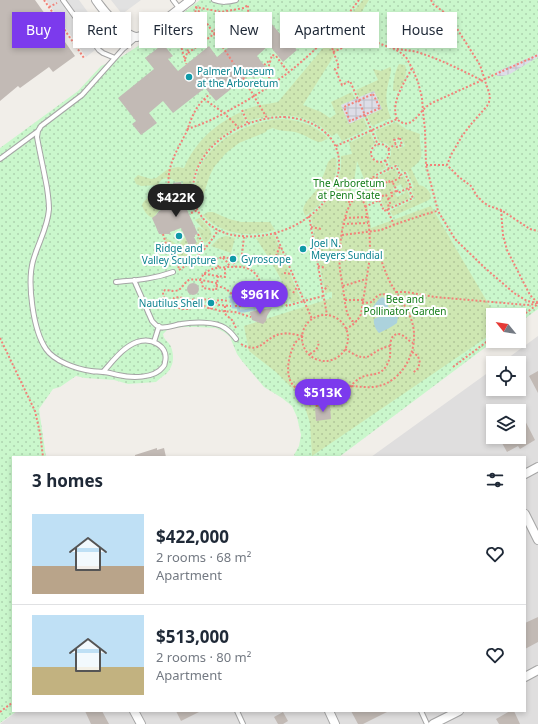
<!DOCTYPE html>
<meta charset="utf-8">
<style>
body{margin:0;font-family:"Noto Sans",sans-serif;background:#f6f6f7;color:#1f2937;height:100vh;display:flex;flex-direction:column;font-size:15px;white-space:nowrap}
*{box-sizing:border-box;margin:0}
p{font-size:13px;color:#747a83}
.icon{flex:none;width:22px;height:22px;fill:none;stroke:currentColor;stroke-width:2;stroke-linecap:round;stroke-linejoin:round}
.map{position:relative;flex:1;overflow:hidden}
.side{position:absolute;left:12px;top:456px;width:514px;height:256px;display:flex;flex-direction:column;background:#fff;border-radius:0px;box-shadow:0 2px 6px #0003}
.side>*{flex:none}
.top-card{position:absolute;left:12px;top:12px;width:514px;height:36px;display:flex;gap:8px}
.needle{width:26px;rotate:300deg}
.buttons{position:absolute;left:486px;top:308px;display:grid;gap:8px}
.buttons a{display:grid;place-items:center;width:40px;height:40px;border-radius:0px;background:#fff;box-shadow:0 2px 6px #0003;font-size:20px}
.price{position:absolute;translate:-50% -34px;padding:0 9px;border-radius:14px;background:#7c3aed;color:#fff;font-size:13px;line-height:26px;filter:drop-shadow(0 1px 2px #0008)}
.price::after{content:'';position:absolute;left:50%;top:24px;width:12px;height:9px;margin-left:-6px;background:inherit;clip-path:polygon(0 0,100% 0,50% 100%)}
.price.active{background:#222;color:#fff}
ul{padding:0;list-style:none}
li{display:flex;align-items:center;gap:12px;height:100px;padding:0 20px}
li+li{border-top:1px solid #e0e1e3}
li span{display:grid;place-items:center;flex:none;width:112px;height:80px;border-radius:0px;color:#555}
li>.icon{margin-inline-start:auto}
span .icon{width:48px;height:48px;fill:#fffc;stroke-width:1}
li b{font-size:17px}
h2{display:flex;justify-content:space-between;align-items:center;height:48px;padding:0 20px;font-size:17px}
.tag{padding:0 14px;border-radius:0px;background:#fff;box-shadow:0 2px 6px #0003;font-size:14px;line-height:36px}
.tag.active{background:#7c3aed;color:#fff}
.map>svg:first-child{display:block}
.residential{fill:#dfdede;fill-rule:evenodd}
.park{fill:url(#park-dots)}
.garden{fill:url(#garden-dots)}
.parking{fill:#e1e1e1}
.plaza{fill:url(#plaza-grid)}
.water{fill:#acd2dc}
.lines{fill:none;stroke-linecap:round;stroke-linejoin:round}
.stream{stroke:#acd2dc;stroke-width:3}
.building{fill:#c2bab5}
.service-casing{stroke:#a5a5a5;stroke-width:6}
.minor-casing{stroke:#a5a5a5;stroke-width:10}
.path{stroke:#f28279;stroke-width:2;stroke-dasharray:2 2;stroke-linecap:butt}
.service{stroke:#fff;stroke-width:4}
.minor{stroke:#fff;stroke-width:8}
.culture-dot{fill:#0f9aa8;stroke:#fff;stroke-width:1.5}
.labels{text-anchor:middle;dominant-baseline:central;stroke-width:4;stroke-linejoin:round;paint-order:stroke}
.culture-label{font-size:10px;fill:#0d838f;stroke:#fff;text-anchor:start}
.park-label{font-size:10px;fill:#137c18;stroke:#fff}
</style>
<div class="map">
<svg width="538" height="724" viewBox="0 0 538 724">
<defs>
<pattern id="park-dots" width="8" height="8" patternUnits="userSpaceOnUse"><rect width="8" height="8" fill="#caf7cc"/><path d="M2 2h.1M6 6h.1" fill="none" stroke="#add3af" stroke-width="1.8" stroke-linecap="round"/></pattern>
<pattern id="garden-dots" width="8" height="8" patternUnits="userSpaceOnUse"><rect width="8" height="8" fill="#cee7b2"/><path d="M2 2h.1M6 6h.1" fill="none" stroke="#b1c699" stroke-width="1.8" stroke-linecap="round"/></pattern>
<pattern id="plaza-grid" width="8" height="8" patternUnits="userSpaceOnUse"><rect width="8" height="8" fill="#dddde7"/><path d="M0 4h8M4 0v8" fill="none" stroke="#bdbdc6"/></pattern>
</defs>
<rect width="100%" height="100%" fill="#f1eee9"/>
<!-- residential -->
<path class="residential" d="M538,336V724H0L17,711H525V457H371L493,369V389H519V363H501ZM493,411H519V437H493Z"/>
<!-- park -->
<path class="park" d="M200,0H538V309L519,323V315H493V341H494L339,457H295L294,455L299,446L301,435L297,417L292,406L282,398L264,387L242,361L237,354L230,337L224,332L216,328L197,327H184L168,329L163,334C164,341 169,341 171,347C175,357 173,367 166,374C162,377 159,379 156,382L128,384L114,380L85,378L76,376L60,387L53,389L39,409L46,457H13V711H17L0,723V148L78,91L101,66L121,57L146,41Z"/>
<!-- garden -->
<path class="garden" d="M363,0H369L303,105L321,112L330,118L336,114L331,102L352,92L355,99L341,105L349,123L363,117L368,129L342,141L337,133L332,136C309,112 278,112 248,121L243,110L256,106L278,102Z
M399,64L405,65C408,72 404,84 399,90L397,91H393C393,83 395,70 399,64Z
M390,67L391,68V71C387,90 383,99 391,118L372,126L367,115L382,109L374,91L359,97L356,90L378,80L373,69L381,71Z
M241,112L246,123C216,136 198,155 191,187L188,188H183V181L176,182C170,177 162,176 158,185L141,186L136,184L134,179L138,175L151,179L156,178L168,169L178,167L184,168C195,142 215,124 241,112Z
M281,119C299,120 315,125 328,138C325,140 322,142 319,142C316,142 303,134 298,133C290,130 280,132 273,128L267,130L266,132L239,143L226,153L214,167L210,175L204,193L200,196L196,197C188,152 242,121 281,119Z
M396,122L406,129L420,134C418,149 429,157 411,168L419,185C425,186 430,190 431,197L429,200L393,216L390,211L415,199L411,189L414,187L407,171L402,172L397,164L391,166L388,160L391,155V149L396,146L398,149L405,146L401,137L393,139L395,144L390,147C387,143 384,142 379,142L375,131Z
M370,133L375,143C364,152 371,164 384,163L386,168L374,174L377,182L371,185L377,198L376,199V201L373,202L357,161L354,182L347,198L334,190C339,180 342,168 341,156L352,154L349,143Z
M332,158H336C340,180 324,205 305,216L303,210L304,206L307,201L318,188L325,171L328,162Z
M395,168L399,178L404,176L409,186L403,189L401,184L393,188L397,197L405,193L404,191L407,190L410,198L385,209L375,187L382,184L379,176Z
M365,190L371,228L431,206L495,315H493V333L312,456L310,423L302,398L276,372L249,351L244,326L332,298V292L325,293L311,217L322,206L332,194L345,201Z
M176,192L178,200L172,202L164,204L165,211L160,209L153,218C147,216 144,211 142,205C145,198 155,191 164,194C166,194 169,196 171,196C173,195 175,193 176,192Z
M208,212H213L229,219L241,222H270L275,230C250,237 222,236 203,215Z
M199,218H200C207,226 219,234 205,243L203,240L197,228L199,227L205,231L195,220Z
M274,235L301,300L291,303C285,282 268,257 256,238Z
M226,236L235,238L231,253L211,246L219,238Z
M185,237L189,246L198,242L196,238L198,237L202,248L199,251L195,249L190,255L176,260L169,249L165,238L172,241L177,245L176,246L177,247Z"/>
<!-- parking -->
<path class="parking" d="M46,0H79L108,40L86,57Z
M111,0H141L122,14Z"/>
<!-- plaza -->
<path class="plaza" d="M538,54V57L510,74L503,76H497L496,72Z
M374,91L382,109L349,124L341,105Z"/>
<!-- water -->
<path class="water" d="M382,297C390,300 386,305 390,310C392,313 396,315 398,317L397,323C392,327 385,330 379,333C376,330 373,324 374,319L381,316V314L380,311L373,309L372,308L378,300Z"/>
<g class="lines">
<!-- stream -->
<path class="stream" d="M230,297L232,298L231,301L233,302V307H238L239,311H244L254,309"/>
</g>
<!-- building -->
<path class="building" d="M0,0H35L75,56L53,72L49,67L20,88L18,86L0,101Z
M266,17L286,41L288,39L297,50L283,62L269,45L257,56L266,68L253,78L250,74L216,101L205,88L173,113L163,101L149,113L157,123L141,135L132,124L136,121L118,98L154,69L145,58L163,44L173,56L168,59L178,71L209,46L217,57Z
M181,182L183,201L198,234L195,235V237H194L197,243L189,246L181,228L170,232V234H159L152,218L156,215L159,211L163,209L162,204L178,202L173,183Z
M187 289a6 6 0 1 1 12 0a6 6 0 1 1-12 0Z
M272,308L267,316L266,321L263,324L260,323L252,320L250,312L258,310Z
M538,371V393L529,376Z
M330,405L331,419L316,421L315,408Z
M519,409L535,440L520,449L518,446L507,452L502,443L513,437H519Z
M157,448V450L164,448L166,457H135V455Z
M538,617V642L525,649V623Z
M85,711H102L109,724H91Z
M176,711H201L181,721Z
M351,711H389L363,724H358Z
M510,711H514L520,724H499L496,719Z
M283,712L288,721L283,724H278L274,717Z"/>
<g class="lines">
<defs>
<path id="service" d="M63,0L99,50L103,53L115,58
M173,0L179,8
M214,0C222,3 228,2 236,0
M0,159L38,131
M134,280L152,321C154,323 156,326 159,327C166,329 174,325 181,324C193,322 215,321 225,328C230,331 233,335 236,339
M116,282C136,280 154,279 173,272
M154,342L159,326
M103,372C113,361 123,347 137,342C151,337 169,346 165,362C165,363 164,366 163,367C154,379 131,378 118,375C113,374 108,372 103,372C99,371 95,372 91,371C76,369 54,361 46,349C33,330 27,283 33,261C38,243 48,227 49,209C49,202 48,195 47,188C44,171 40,154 37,137L38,131L41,126L82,95L123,49L137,37
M237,711L243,724
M421,711L427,724"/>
<path id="minor" d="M96,0C102,9 125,37 137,37C147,36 181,7 191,0
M525,474L538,467
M525,514L538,540
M525,677L538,670
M134,711L141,724
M329,711L335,724
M433,724L459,711"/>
</defs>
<!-- service casing -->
<use href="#service" class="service-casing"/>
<!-- minor casing -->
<use href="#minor" class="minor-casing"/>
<!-- path -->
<path class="path" d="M44,0L84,58
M431,0L433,4L449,16L480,65L490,96L489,102L487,106L472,123L462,136L451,155L447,165L459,177L471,186L477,196L483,202L489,206L501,210L530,229L538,231
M49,7L57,3
M196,7L234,64
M170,27L181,46L186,64
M214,34C225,35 241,39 247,28C249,23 248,11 248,5
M328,37L339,67L335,69L342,85L350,81L378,145
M393,48L401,53L406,57L412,68L418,82L422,98L423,111L425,130L426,165L438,211L455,239L485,268L514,293L527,301L538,303
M333,52L362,39C373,40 382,45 392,48C401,50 409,50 417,52C440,59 461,70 483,81
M188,53L214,34L221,12
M185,59C191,42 194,25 196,7L221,12L244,8L248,5
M264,65L270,60
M239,71L267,118
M270,86L268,69L272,55L276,56L289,73
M373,94L380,108L350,121L344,107Z
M204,99L224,113L239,128
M242,110L248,124
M284,117C301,118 316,123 328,135C338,146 341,160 338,174C328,215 282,240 241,236C223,235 205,226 197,209C191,194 192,180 199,165C214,135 251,117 284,117Z
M397,119C390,102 405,82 412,68
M187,129C204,124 220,116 235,107C285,80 324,46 359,0
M400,138L402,145L397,147L394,140Z
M371 153a9 9 0 1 1 18 0a9 9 0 1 1-18 0Z
M336,146L397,119C409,131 417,116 425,108C428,105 432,103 436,101L538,55
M388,149L396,144
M385,160L389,169
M426,165H447
M366,179L368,182L372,180L371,178L376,176
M379,183L384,181L385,183L389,181L390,183L401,177L400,175
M393,183L398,193L408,188
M193,190L169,187C166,166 178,149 187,131C190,122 193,113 199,105C202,101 206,97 210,94
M331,191L351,203
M378,197L386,195L390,203L388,204L389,208
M388,199L392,196L391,193L396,191
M365,207L379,200L384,211L413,198L408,188L411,187L405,173L400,175L396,166L376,175L379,184L373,187L379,200
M387,209L394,225
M501,210L503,235L507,250L530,295L538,303
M191,213L198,210
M309,216L327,315
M345,218L367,217
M343,224L368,223
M311,227L321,229
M275,233L304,301L323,296
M163,234L167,247L179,268
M198,234L205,249
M342,235L381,230L399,223L426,214L437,211
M315,252L323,246
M276,256L280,246
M223,257C229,257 233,261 236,267
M340,260L370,257L361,314C358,321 353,325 346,329
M318,266L326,268
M219,267L213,261L215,259H218L222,257L227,262L230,267
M247,268C266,277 260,293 261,310
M179,270C196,260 208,247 218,230
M284,273L293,274
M204,274L225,277V267
M218,276L216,290L203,288L202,283L200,280C206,268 215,268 228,267C234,267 240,266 247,268L253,262L254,259L242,254L244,237
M217,283C211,282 194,278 189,280C183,283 182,291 174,291C171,291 168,290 165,290L163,292C163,299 168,305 174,308H179L182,309H190L195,304H201L208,308L214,309L220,311L235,312L251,317
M216,286C219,287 223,287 226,289C232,293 235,300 244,302C257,305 272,298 285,303L287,306L304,301L312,319
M343,286L366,279
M322,292L328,286
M396,292H406L435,297L527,305L536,304
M293,293L298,286
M345,300H363
M213,301L222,300L229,301
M173,302L177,301L182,303H183V298
M362,302C374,305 372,299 379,295C386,292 395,298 401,301
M168,304L173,302L174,298L179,297L186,299L199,300L211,299L219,305L231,306
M225,306V314L232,320L236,328
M235,306H241L242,302
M210,309L211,305
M302 338a23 23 0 1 1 46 0a23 23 0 1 1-46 0Z
M519,318L538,304
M303,336C299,339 296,341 294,345C288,357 283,381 298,389C311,396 321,387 333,386C347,384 360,388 373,387C397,385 414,360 414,337C415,316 400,300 390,282C386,274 383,265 380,257H370C370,242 370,213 362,199L356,197C342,208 338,253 340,270C341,278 343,287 344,295C345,303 346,315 352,321H357
M0,338L35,411L40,433L43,457
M241,344C261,356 265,336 281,334C288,332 296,335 303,336
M345,349C373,367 366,351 390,346
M412,352L418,356L420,363L417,370L412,373
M310,354C315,351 320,347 318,341
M453,367L493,337
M322,389C327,393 334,399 341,397C348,396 349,391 351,386C353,383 357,380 360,378C371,372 379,378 387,365C388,362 390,359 390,356C391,349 388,336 397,334C403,333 408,341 413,343
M309,392L314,401L315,406H319
M0,712L13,702"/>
<!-- service -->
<use href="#service" class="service"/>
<!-- minor -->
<use href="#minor" class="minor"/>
</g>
<!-- markers -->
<g class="culture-dot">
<circle cx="189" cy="77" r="4"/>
<circle cx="179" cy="236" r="4"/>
<circle cx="303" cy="249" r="4"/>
<circle cx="233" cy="259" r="4"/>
<circle cx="211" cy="303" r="4"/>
</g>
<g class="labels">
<!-- culture labels -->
<g class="culture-label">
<text x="197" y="71">Palmer Museum<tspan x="197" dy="12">at the Arboretum</tspan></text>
<text x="311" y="243">Joel N.<tspan x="311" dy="12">Meyers Sundial</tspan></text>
<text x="179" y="248" text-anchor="middle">Ridge and<tspan x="179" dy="12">Valley Sculpture</tspan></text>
<text x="241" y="259">Gyroscope</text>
<text x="203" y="303" text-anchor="end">Nautilus Shell</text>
</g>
<!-- park labels -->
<g class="park-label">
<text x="349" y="183">The Arboretum<tspan x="349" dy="12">at Penn State</tspan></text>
<text x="405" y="299">Bee and<tspan x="405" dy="12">Pollinator Garden</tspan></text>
</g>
</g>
</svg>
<div class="buttons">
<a><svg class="needle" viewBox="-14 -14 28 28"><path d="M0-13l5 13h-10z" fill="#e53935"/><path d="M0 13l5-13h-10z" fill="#747a83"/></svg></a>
<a><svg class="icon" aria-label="locate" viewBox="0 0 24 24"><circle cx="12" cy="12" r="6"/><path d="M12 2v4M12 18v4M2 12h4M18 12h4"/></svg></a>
<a><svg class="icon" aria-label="layers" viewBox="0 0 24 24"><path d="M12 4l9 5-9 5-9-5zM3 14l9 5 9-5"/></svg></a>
</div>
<b class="price active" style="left:176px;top:218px">$422K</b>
<b class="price" style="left:260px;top:315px">$961K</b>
<b class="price" style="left:323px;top:413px">$513K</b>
<div class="top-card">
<a class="tag active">Buy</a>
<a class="tag">Rent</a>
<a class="tag">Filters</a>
<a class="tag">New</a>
<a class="tag">Apartment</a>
<a class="tag">House</a>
</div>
<section class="side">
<h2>3 homes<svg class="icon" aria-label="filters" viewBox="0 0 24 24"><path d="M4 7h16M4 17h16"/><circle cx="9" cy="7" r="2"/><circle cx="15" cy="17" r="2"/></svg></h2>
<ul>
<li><span style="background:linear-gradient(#bfe0f5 65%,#b9a48a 0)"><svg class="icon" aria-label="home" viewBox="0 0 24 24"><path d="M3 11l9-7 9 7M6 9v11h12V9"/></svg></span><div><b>$422,000</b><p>2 rooms · 68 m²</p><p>Apartment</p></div><svg class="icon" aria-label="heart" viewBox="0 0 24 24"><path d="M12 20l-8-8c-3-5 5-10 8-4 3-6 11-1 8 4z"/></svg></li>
<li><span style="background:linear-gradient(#bfe0f5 65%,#c2b280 0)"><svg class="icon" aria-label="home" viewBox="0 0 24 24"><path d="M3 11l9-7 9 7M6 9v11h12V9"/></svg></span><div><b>$513,000</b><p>2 rooms · 80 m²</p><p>Apartment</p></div><svg class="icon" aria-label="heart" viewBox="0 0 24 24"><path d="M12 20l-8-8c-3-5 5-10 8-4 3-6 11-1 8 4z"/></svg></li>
</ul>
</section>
</div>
